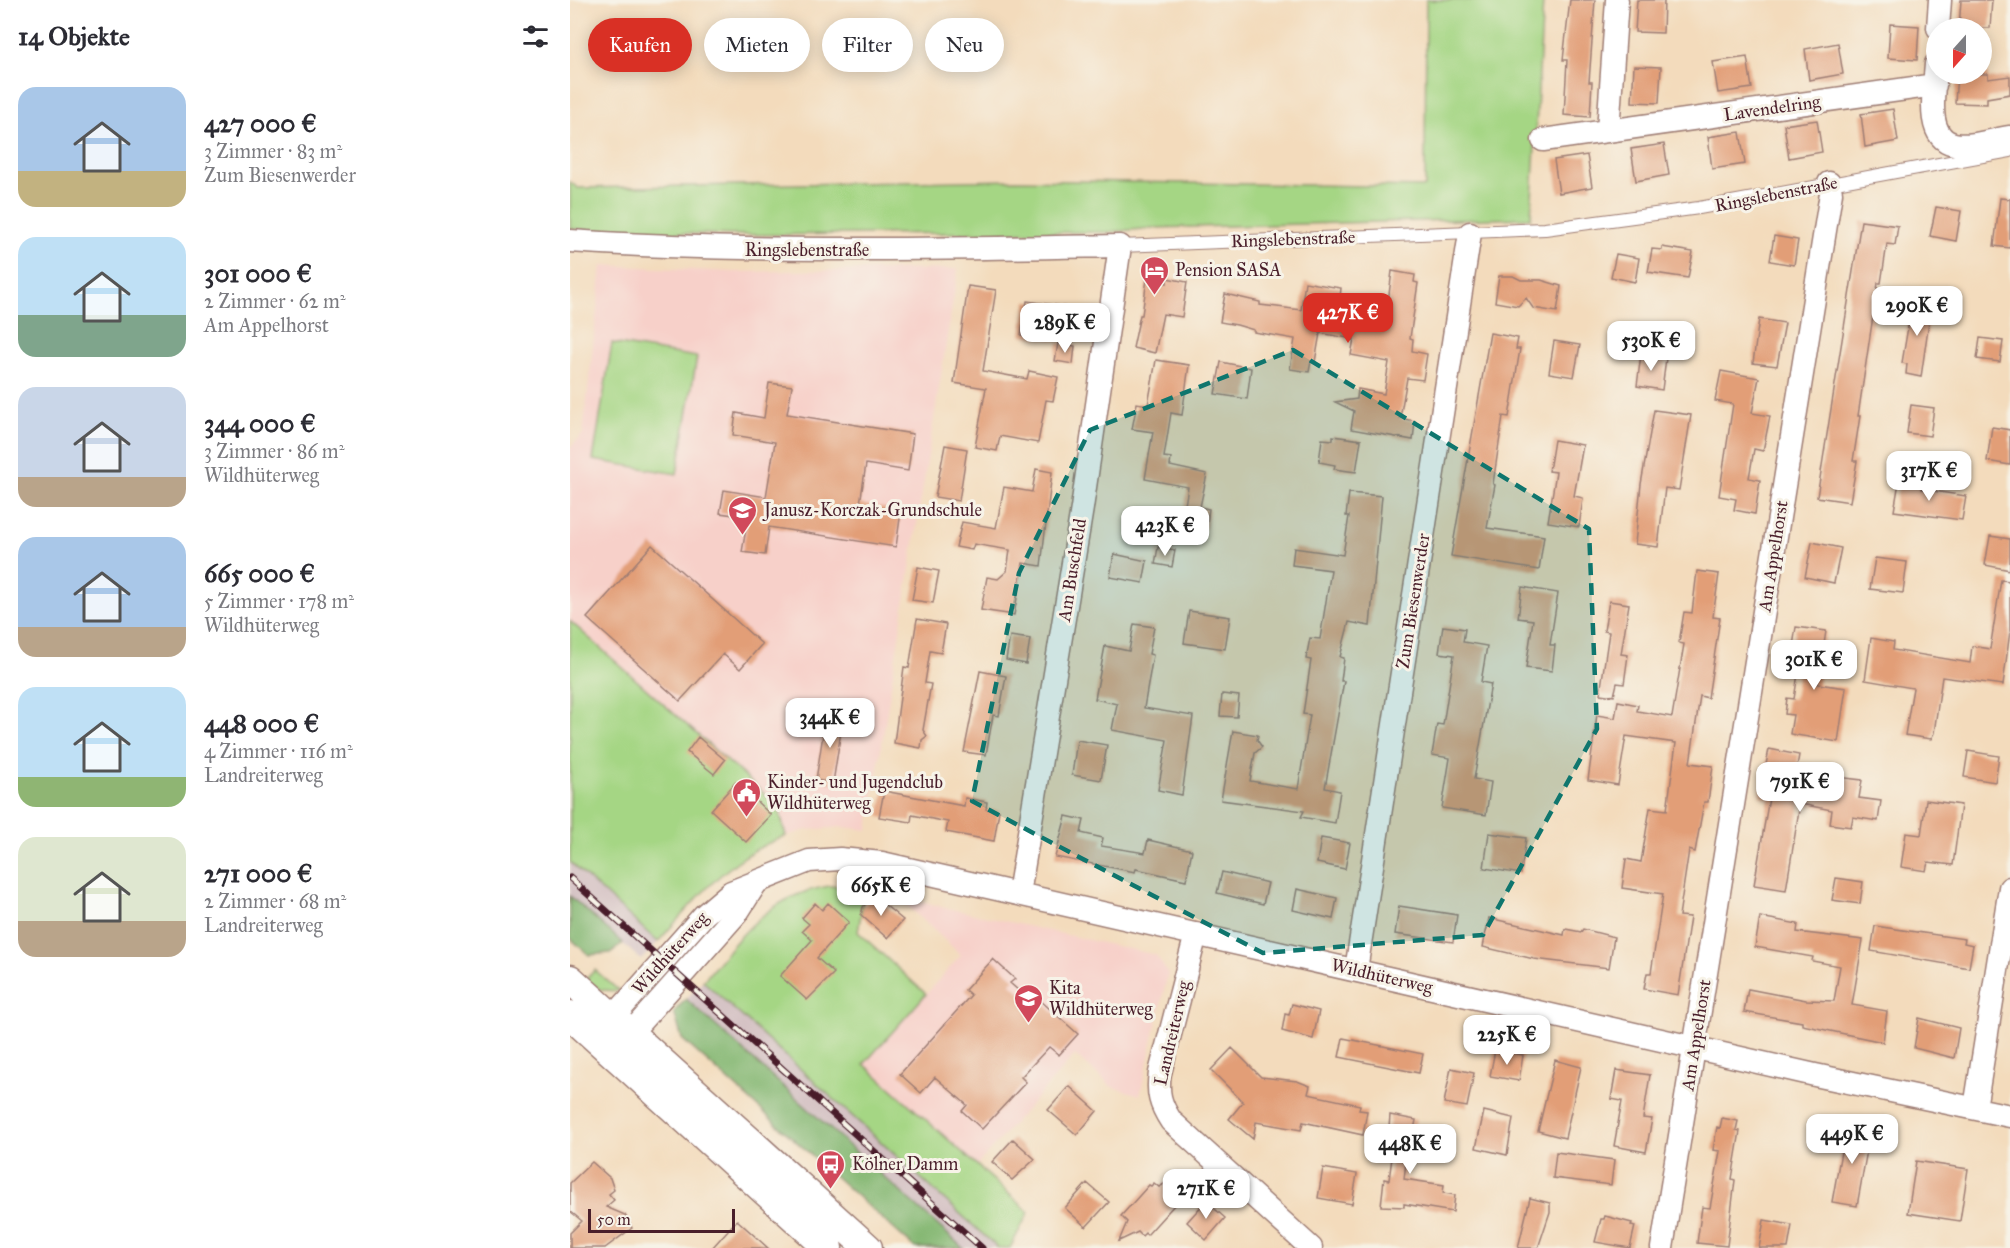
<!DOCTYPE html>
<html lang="de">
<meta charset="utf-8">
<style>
body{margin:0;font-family:"IM FELL Great Primer",serif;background:#f7f7f7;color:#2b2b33;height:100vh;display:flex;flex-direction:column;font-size:22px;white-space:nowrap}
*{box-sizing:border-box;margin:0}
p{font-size:20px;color:#7c7c81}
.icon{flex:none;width:33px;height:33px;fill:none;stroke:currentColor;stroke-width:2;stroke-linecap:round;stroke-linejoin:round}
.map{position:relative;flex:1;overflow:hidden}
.side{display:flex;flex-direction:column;background:#fff;width:570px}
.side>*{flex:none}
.banner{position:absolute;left:18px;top:18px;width:570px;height:54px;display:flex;gap:12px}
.needle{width:39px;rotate:201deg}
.controls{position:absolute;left:1356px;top:18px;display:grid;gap:12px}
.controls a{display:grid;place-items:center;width:66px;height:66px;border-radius:50%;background:#fff;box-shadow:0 3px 15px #0003;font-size:30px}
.scale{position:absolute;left:18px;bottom:15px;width:147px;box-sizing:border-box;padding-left:6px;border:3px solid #4a1f2b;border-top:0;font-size:16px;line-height:21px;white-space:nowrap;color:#4a1f2b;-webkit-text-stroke:4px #f7f3e8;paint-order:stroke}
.price{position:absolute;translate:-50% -51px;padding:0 14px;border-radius:12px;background:#fff;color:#222;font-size:20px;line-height:39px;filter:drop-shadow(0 2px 3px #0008)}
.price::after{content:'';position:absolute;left:50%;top:36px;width:18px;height:14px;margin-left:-9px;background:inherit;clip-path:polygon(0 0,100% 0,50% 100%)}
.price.on{background:#d93025;color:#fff}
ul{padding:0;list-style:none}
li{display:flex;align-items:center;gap:18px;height:150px;padding:0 18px}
li span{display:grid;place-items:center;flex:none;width:168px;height:120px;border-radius:18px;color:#555}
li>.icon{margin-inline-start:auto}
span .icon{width:72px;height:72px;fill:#fffc;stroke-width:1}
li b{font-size:26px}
h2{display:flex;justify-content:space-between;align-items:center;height:72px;padding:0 18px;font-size:26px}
.pill{padding:0 21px;border-radius:27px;background:#fff;box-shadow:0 3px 15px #0003;font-size:21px;line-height:54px}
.pill.on{background:#d93025;color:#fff}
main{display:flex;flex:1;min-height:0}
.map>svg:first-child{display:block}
.built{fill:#f7d0c9}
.industrial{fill:#d2bec1}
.green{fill:#a5d684;stroke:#787a58;stroke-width:1.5}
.forest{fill:#84b772;stroke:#676b4e;stroke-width:1.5}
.building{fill:#e29e77}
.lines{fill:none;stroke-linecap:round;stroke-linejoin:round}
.service-casing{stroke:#9e7d74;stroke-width:14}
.minor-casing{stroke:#9e7d74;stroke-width:25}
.tertiary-casing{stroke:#9e7d74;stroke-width:31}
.service{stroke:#fff;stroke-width:12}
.minor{stroke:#fff;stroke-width:22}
.tertiary{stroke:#fff;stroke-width:28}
.rail-casing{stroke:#4a1f2b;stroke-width:7}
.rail{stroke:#f7f3e8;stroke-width:4.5;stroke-dasharray:14;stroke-linecap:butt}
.marked{fill:#0f766e;fill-opacity:0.2;stroke:#0f766e;stroke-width:4.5;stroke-dasharray:12 8;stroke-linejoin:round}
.labels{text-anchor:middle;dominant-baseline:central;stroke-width:6;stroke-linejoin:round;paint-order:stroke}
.street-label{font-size:18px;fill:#4a1f2b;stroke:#f7f3e8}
.poi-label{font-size:18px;fill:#4a1f2b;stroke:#f7f3e8;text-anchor:start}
</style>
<main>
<section class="side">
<h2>14 Objekte<svg class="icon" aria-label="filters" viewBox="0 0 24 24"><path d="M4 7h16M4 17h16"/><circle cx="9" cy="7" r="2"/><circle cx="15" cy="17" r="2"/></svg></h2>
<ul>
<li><span style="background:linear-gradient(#a9c7e8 70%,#c2b280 0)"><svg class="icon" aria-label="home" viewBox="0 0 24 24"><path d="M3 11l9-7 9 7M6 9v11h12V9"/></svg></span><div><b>427 000 €</b><p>3 Zimmer · 83 m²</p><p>Zum Biesenwerder</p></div></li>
<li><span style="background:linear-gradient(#bfe0f5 65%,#7fa58c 0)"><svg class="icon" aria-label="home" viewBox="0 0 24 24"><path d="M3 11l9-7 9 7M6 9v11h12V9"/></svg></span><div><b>301 000 €</b><p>2 Zimmer · 62 m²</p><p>Am Appelhorst</p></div></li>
<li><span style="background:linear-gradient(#c9d6e8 75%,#b9a48a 0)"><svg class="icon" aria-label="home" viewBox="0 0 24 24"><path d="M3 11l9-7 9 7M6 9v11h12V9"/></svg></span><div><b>344 000 €</b><p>3 Zimmer · 86 m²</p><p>Wildhüterweg</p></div></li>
<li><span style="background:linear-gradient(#a9c7e8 75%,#b9a48a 0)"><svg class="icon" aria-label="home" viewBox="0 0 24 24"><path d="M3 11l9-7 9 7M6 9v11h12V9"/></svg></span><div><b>665 000 €</b><p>5 Zimmer · 178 m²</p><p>Wildhüterweg</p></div></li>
<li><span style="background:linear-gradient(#bfe0f5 75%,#8fb573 0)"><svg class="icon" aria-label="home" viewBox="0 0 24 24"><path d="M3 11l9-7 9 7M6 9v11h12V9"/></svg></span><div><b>448 000 €</b><p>4 Zimmer · 116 m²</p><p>Landreiterweg</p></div></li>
<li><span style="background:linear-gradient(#dfe7d0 70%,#b9a48a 0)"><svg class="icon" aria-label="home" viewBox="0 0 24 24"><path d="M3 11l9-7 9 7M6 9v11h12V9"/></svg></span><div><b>271 000 €</b><p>2 Zimmer · 68 m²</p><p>Landreiterweg</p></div></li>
</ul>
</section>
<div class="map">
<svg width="1440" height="1248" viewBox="0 0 1440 1248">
<rect width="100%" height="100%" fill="#f7f3e8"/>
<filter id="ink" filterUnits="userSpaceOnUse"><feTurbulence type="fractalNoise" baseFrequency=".0167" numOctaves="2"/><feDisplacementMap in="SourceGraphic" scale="12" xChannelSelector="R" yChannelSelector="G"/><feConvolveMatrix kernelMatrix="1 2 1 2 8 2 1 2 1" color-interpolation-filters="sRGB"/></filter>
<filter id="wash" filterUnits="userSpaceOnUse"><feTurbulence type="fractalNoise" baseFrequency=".008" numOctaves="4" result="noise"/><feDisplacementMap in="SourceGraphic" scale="24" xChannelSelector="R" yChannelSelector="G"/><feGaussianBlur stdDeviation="1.35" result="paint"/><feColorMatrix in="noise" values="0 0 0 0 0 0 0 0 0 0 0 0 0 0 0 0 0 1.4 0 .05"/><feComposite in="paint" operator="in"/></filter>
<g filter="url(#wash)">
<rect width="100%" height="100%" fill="#f3dbbc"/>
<!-- built -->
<path class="built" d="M32,265L163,272L388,269L298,830L272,827L236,830L216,836L208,806L0,621V448L13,434Z
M328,897L586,955L598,973L570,1095L542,1087L505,1055L407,1165L294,1064L391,955Z"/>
<!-- industrial -->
<path class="industrial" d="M0,862L88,942L71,960L0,896Z
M133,981L428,1248H393L116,999Z"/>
<!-- green -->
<path class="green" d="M856,0H973L961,218L583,228L539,232L162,235L0,229V182L8,188L447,180L855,187Z
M42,343L127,357L107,474L23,460Z
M0,621L208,806L216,836C160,855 126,899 88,942L0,862Z
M260,886L295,889L288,932L356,994L294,1064L459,1212L440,1248H428L133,981C171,936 198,895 260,886Z
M25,970L49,991L31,990L15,980Z"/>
<!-- forest -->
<path class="forest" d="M0,896L53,943L40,953L19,955L0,938Z
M116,999L393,1248H345L112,1039L104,1012Z"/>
<g id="blocks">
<!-- building -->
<path class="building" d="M1000,0H1025L1019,82H1022L1020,117L994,115L997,60H993Z
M1067,0H1094L1093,33L1065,32Z
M1391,0H1422L1420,28H1389Z
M1320,24L1349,26L1347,60L1318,58Z
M1268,43L1273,74L1239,80L1235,49Z
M1177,57L1182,88L1148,93L1143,62Z
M1064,66L1091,67L1089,103L1062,102Z
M1387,74H1418V79L1440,76V94L1417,98V104L1385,103Z
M1323,109L1328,141L1295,147L1291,114Z
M1247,120L1252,152L1219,158L1214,125Z
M1170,132L1175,164L1142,169L1138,137Z
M1094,144L1099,175L1066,181L1061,149Z
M1017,155L1022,187L989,193L984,160Z
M1430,198L1440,199V248L1424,246Z
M1366,207L1391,211L1386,241L1360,236Z
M1291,221L1328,226L1325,245L1317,244L1311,283H1308L1288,416H1290L1283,461H1287L1280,502L1247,497Z
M1204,236L1228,240L1224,265L1200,261Z
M1092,247L1123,252L1118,278L1078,272L1082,249L1092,250Z
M1046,254L1069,258L1065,282L1041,277Z
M822,271L845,275L844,282L848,283L840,338L843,339L842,351L857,354L853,380L837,378L830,418L845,421L843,440L781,429L784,411L765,402L787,399L788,389L814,394L819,362L781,355L784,339L750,333L745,362L741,361L739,372L720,369L725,339L684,332V330L667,325L650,322L655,294L690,302V305L731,310L735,282L771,288L768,315L802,322L803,315L816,318Z
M929,276H943L951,280H971L991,286L987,312L963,308L956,298L948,306L925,302Z
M597,278L617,282L612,317L593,314L585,353L563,348L570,315H572L577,279L597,283Z
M398,286L426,290L413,371L457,379L459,371L488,377L483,401L476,400L468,443L430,436L427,451L405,447L416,388L384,383Z
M1347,298L1362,300L1351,377L1336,374L1337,364L1332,363L1341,309L1345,310Z
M457,301L497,307L495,322L500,323L497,342L451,335Z
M1189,319L1215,323L1207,366L1183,363Z
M920,333L948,338L946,349H950L939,417L933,416L923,484L925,485L917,528L974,536L969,570L881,556Z
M1410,338L1433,341L1430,362L1407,359Z
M984,341L1010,345L1004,377L979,373Z
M488,343L505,346L503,364L485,361Z
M1071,354L1096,358L1092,390L1067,386Z
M586,360L619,365L612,415L601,413L594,457L601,458L600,466L637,474L630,507L639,509L636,528H632L631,540L610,536L618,487L575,479L583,432L562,429L567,403L578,405Z
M651,362L681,368L677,399L645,394Z
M1151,371L1189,378L1182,413L1200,416L1193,451L1184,449L1179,478L1190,480L1185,514L1164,510L1166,499L1149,496L1163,404L1145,401Z
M199,383L222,386L217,414L343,434L338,471L296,464L290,504L331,511L326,547L199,527L195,555L172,552L178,517L150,513L154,490L196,497L205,442L163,435L166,413L194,418Z
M1341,405L1364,408L1360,436L1337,433Z
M1084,410L1121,415L1109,490L1095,488L1088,547L1065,544L1071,484Z
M1422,427L1440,430V465L1417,461Z
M763,436L791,440L786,472L764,469L765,465L749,462L752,439L763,440Z
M984,440L1013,445L1004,496L1013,498L1009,527L978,522L986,472L979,471Z
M375,445L397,449L389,501L365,497Z
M466,469L482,472L471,566L453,563L444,615L411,610L417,577L428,579L437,571L440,550L404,544L402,550L386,547L392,522L426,528L434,487L462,492Z
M1329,482L1351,484V489L1396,496L1392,520L1324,511Z
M779,493L812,496L800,626L779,622L770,657L774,658L771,681H774L755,788L770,791L765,823L731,817L734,811L651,800L663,731L688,735L687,740L692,747L685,753L680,781L728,789L740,715L733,714L741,660L736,659L740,638L750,639L761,570L722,565L724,548L773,555L779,516H776Z
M1420,536L1440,539V570L1415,565Z
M1242,542L1271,548L1264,583L1235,577Z
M82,545L192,644L170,669L153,654L110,701L17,618Z
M588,547L605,550L602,567L585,564Z
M544,554L577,561L573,583L540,577Z
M1305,558L1337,562L1333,593L1300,589Z
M348,567L369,571L363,603L342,600Z
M1127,571L1149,574L1143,617L1150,618L1138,698L1130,696L1120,763L1143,766L1138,802H1134L1125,852L1119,850L1109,916L1120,917L1108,995L1074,989L1077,973H1081L1093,894L1052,888L1056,859L1071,862L1080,808L1097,810L1106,743L1056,736L1048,785L1018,780L1027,715L1045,718L1048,701L1068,705L1067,711L1102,717L1114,644L1109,643L1114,612L1122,613Z
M1431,580L1440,581V631L1433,685L1372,677L1364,733L1361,739L1335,735L1343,688L1295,680L1301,638L1324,642L1323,650L1400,663L1402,646L1420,649Z
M952,587L988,593L980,645H985L982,671L956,668L963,620L948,618Z
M1039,601L1059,604L1051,654L1058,655L1054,684L1047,683L1044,696L1030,694L1039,632L1034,631Z
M619,611L660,617L655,649L614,643Z
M347,619L376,624L371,653L360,651L355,683L361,684L353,730L357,736L352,740L351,748L324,743L334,667L339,668Z
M564,624L584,627L579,654L583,655L574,708L623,716L612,795L588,790L597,740L542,730L547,704L525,699L535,646L559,651Z
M873,626L895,629L893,642L917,646L911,682L921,684L904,779L921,782L916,815L872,808L880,758L862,755L867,724L873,725L884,655L869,653Z
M1226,627L1256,631L1248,684L1276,688L1268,742L1220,734L1223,715L1215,714L1217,698L1224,699L1230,661L1221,659Z
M440,636L460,639L456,664L436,660Z
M410,671L436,676L429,716L423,715L416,755L394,752Z
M652,694L669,696L667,717L650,716Z
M256,715L273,718L263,783L246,780Z
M128,737L155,760L144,774L117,752Z
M507,740L537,745L531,780L502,775Z
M1199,749L1229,755L1225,778L1266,786L1267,777L1292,780L1289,798L1311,801L1308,821L1283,817L1281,827L1260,824L1262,810L1230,804L1216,890L1184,885L1199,798L1190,796Z
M1398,751L1429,756L1425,782L1394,777Z
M166,782L201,815L176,842L141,810Z
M314,791L394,806L395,798L417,802L416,809L429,811L424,841L376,832L378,822L342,815L341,822L309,817Z
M1356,800L1391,805L1383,865L1358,862L1356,871L1331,867L1336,833L1351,835Z
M496,816L514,820L511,833L533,838L531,846L575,853L578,840L622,850L616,880L566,869L565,872L485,857Z
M919,833L956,838L951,874L914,868Z
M751,838L780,843L775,869L747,863Z
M652,872L698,883L693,904L647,893Z
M1266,878L1293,882L1290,904L1262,900Z
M727,889L767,898L763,919L723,910Z
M303,895L333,920L317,938L291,915L293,907Z
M245,903L252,910L258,903L279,922L247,958L264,973L237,1000L210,976L242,940L232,931L239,924L232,918Z
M829,906L887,915L883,942L825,934Z
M1190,917L1228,924L1227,932L1293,940L1282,1005L1317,1011L1313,1042L1232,1025V1022L1174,1012L1178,989L1236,1000L1264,1001L1270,966L1242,961L1243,957L1185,947Z
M919,918L994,935L995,929L1011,932L1013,929L1044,937L1039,968L964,959L913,947Z
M1305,926L1395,939L1394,943L1403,945L1399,968L1301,951Z
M423,959L445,979L440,983L466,1006L471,1001L508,1034L489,1055L479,1047L451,1077L456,1082L412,1129L392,1111L397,1105L365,1077L351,1093L330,1074L401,995L395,990Z
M722,1004L749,1011L743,1039L712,1031L715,1014L719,1015Z
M1349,1018L1389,1028L1384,1058L1344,1048Z
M773,1038L853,1054L849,1073L769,1057Z
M662,1048L691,1077L727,1081L740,1086L738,1094L790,1105L789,1110L797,1111L793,1135L733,1122L731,1130L686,1122L683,1139L659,1119L673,1102L641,1070Z
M925,1050L953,1055L949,1081L920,1076Z
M985,1060L1011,1067L995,1138L968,1131Z
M881,1068L904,1073L897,1107L874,1103Z
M1046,1070L1080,1075L1073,1118L1082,1119L1076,1152L1044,1146L1052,1101L1041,1099Z
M499,1086L527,1111L507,1135L478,1110Z
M914,1111L943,1118L937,1155L906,1148Z
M820,1115L846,1120L841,1146L838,1145L834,1179L874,1185L873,1193L885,1195L883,1212L834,1204V1207L811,1206L814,1179L819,1180L824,1142L818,1141Z
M1152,1118L1168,1121L1166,1130L1170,1131L1162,1179L1165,1180L1157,1246L1127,1243L1132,1207L1140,1208L1150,1151L1143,1150L1147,1127L1150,1128Z
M1276,1124L1301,1128L1287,1206L1262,1202Z
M443,1139L465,1159L442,1180L422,1162Z
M986,1152L1044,1160L1041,1185L983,1178Z
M1346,1161L1398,1169L1390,1221L1338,1213Z
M22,1162L40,1178L44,1190L39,1194L44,1200L36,1207L55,1215L62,1228L35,1248H0V1233L12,1221L0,1211V1183Z
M753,1168L787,1174L782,1204L748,1198Z
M608,1176L599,1197L606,1203L577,1235L575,1233L572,1236L568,1232L549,1241L557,1222L551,1216L579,1185L581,1186L584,1183L589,1187Z
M517,1183L539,1202L516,1227L495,1208Z
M960,1198L980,1203V1212L968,1248H948Z
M636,1201L655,1218L636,1240L617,1222Z
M1035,1216L1062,1223L1061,1225L1065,1226L1060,1248L1025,1242L1031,1219H1034Z
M167,1220L198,1248H142Z
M1194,1220L1222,1225L1218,1248H1189Z"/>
</g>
</g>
<g filter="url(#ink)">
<use href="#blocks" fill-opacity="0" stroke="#9e7d74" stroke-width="1.5"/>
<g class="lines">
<defs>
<path id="service" d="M550,246L975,229L1129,208L1440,151"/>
<path id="minor" d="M1368,28L1370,0
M1366,64C1365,86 1353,137 1384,144C1401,148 1424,139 1440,137
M1038,131L1047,0
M973,140L1365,85
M0,241C184,253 366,249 550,246L512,508L449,894
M626,934L590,1073C587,1093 590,1104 601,1121L741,1248
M786,970L900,233
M32,1030L134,915L161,892L239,861L270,859L312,863L1245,1075L1440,1116
M49,1046L167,913L186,883
M1405,1108L1440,888
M1092,1248L1261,193L1259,183"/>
<path id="tertiary" d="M0,979L298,1248
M0,1015L258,1248"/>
</defs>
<!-- service casing -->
<use href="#service" class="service-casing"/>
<!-- minor casing -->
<use href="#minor" class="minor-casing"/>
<!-- tertiary casing -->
<use href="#tertiary" class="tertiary-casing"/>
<!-- service -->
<use href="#service" class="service"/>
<!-- minor -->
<use href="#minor" class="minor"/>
<!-- tertiary -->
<use href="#tertiary" class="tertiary"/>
<defs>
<path id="rail" d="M0,878L412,1248"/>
</defs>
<!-- rail casing -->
<use href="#rail" class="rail-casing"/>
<!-- rail -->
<use href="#rail" class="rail"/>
</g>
</g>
<!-- marked area -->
<path class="marked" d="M723,350L1019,529L1027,729L913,935L693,953L402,801L449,573L520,430Z"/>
<!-- icons -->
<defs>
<symbol id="hotel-pin" viewBox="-11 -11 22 30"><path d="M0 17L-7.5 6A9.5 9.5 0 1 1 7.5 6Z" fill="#d1495b" stroke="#f7f3e8"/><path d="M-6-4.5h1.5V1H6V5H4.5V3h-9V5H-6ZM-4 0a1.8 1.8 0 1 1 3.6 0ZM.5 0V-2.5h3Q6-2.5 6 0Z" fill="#fff"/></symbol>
<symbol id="school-pin" viewBox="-11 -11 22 30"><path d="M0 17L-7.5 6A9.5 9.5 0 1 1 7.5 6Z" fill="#d1495b" stroke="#f7f3e8"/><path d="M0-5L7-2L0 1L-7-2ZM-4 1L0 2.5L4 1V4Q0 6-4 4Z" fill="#fff"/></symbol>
<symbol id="civic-pin" viewBox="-11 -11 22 30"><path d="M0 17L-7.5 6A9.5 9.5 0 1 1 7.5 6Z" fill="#d1495b" stroke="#f7f3e8"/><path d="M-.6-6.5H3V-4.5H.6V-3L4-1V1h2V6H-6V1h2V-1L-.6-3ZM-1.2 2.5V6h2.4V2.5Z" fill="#fff"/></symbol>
<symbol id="bus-pin" viewBox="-11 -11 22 30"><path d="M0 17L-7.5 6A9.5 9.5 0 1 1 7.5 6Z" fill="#d1495b" stroke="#f7f3e8"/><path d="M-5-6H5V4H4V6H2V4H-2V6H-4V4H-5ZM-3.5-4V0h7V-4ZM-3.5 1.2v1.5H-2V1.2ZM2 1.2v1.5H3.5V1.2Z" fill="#fff"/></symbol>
</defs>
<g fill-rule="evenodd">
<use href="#hotel-pin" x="568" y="254" width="33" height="45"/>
<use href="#school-pin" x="156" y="494" width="33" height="45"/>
<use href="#civic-pin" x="160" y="776" width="33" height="45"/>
<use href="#school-pin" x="442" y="982" width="33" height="45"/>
<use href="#bus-pin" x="244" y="1148" width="33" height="45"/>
</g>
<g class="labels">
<!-- street labels -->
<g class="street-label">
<text transform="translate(1202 108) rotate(-8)">Lavendelring</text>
<text transform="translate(1206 194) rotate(-11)">Ringslebenstraße</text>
<text transform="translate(723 239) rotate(-2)">Ringslebenstraße</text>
<text x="237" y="250">Ringslebenstraße</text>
<text transform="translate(1203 556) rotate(-81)">Am Appelhorst</text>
<text transform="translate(502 570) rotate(-81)">Am Buschfeld</text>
<text transform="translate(843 601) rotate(-81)">Zum Biesenwerder</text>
<text transform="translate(100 953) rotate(-48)">Wildhüterweg</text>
<text transform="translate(812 976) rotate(13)">Wildhüterweg</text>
<text transform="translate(602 1033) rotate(-77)">Landreiterweg</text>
<text transform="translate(1126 1035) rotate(-81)">Am Appelhorst</text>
</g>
<!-- poi labels -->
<g class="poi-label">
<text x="605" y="270">Pension SASA</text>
<text x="194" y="510">Janusz-Korczak-Grundschule</text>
<text x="197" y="782">Kinder- und Jugendclub<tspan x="197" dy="21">Wildhüterweg</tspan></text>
<text x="479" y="988">Kita<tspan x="479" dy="21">Wildhüterweg</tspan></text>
<text x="282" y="1164">Kölner Damm</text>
</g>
</g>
</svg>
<div class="controls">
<a><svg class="needle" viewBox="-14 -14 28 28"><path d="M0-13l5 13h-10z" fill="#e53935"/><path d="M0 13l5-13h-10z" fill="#7c7c81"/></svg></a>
</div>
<div class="scale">50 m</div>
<b class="price" style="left:1347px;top:337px">290K €</b>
<b class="price on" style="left:778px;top:344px">427K €</b>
<b class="price" style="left:495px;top:354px">289K €</b>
<b class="price" style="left:1081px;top:372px">530K €</b>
<b class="price" style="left:1359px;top:502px">317K €</b>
<b class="price" style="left:595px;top:557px">423K €</b>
<b class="price" style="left:1244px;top:691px">301K €</b>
<b class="price" style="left:260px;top:749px">344K €</b>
<b class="price" style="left:1230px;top:813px">791K €</b>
<b class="price" style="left:311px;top:917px">665K €</b>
<b class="price" style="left:937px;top:1066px">225K €</b>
<b class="price" style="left:1282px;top:1165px">449K €</b>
<b class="price" style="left:840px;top:1175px">448K €</b>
<b class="price" style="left:636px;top:1220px">271K €</b>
<div class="banner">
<a class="pill on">Kaufen</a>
<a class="pill">Mieten</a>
<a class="pill">Filter</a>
<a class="pill">Neu</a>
</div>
</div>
</main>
